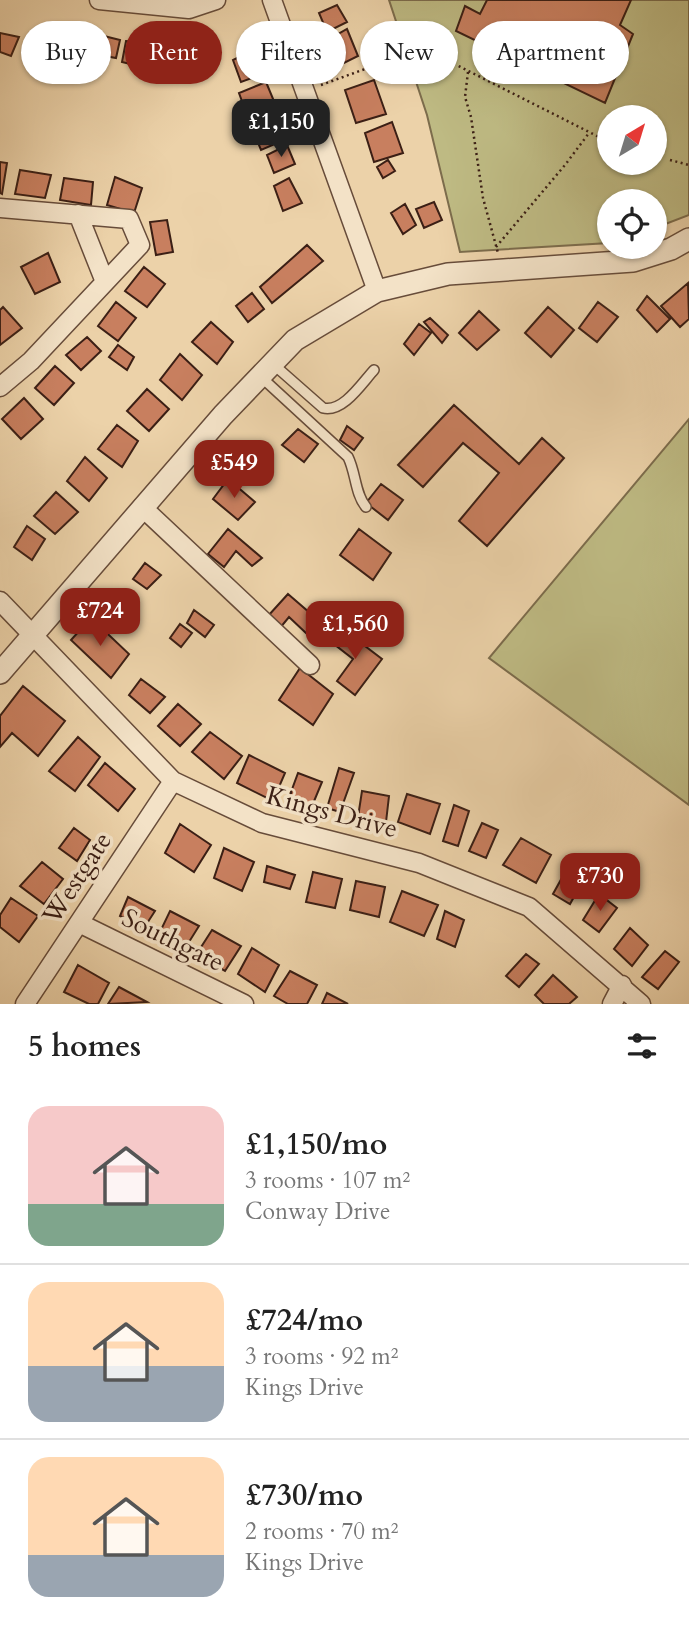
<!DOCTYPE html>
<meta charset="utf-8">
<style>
body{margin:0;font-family:Cardo,serif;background:#f6f6f6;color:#222;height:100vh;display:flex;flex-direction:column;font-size:26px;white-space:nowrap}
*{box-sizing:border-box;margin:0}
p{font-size:23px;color:#767676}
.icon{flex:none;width:38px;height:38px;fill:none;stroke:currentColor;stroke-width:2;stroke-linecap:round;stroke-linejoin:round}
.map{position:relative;height:1004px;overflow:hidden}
.drawer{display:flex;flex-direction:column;background:#fff;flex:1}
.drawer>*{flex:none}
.hud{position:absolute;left:21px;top:21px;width:648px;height:63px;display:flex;gap:14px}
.needle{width:46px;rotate:38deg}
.tools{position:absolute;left:597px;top:105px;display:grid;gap:14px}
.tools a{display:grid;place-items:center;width:70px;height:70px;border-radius:50%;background:#fff;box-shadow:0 2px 5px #0004;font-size:35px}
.price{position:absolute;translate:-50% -60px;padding:0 16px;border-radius:14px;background:#8f2418;color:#fff;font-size:23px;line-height:46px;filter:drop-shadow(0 2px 4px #0008)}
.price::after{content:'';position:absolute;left:50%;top:42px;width:21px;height:16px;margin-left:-10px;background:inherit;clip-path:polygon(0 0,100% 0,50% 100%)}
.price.selected{background:#222;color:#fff}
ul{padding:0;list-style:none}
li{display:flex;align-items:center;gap:21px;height:175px;padding:0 28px}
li+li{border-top:2px solid #e0e0e0}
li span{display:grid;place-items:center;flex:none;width:196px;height:140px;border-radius:21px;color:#555}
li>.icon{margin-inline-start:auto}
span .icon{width:84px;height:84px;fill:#fffc;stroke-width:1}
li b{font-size:30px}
h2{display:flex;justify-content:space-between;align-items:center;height:84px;padding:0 28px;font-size:30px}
.tag{padding:0 24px;border-radius:32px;background:#fff;box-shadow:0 2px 5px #0004;font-size:24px;line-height:63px}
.tag.selected{background:#8f2418;color:#fff}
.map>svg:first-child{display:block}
.green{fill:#beba83;stroke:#7c6c4c;stroke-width:2;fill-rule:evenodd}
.building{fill:#c87f5f;stroke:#3b1f15;stroke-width:2}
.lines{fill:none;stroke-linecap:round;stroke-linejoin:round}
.service-casing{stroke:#674c3a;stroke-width:12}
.minor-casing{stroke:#674c3a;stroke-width:21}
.tertiary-casing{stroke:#674c3a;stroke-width:24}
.path{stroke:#3b1f15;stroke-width:2.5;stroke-dasharray:2 3.5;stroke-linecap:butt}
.service{stroke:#f3e2c7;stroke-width:9}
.minor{stroke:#f3e2c7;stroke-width:18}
.tertiary{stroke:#f3e2c7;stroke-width:21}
.labels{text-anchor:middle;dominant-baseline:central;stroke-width:7;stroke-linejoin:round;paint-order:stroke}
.street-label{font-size:26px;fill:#3b1f15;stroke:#f3e2c7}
</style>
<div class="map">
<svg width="689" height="1004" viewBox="0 0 689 1004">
<rect width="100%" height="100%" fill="#ecd2a9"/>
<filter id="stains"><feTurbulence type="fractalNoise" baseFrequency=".00286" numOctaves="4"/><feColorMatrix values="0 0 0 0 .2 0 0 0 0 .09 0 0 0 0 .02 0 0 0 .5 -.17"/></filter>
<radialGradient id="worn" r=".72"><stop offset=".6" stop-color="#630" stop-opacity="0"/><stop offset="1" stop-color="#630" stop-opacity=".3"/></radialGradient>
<!-- green -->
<path class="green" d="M389,0H689V215L655,228L654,201H609V243L460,252L427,115ZM609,117H654V163H609Z
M689,419V805L489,658Z"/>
<!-- building -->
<path class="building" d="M487,0H631L620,25L633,34L605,103L456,31L465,6L480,14Z
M337,5L347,22L327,32L319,13Z
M347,29L358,56L338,66L326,41Z
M36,31L56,38L53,57L32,53Z
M0,33L19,37L11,56L0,52Z
M96,34L120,40L116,58L94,54Z
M65,35L86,39L84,59L62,54Z
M126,41L146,43L143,67L122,62Z
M156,42L174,47L167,69L148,64Z
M181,46L200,50L197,74L176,70Z
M253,50L263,74L241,82L233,60Z
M374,80L386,114L356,123L345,90Z
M266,82L276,106L247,115L239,93Z
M277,109L289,138L261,150L250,123Z
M392,122L403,153L374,162L365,133Z
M287,145L295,164L274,173L267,155Z
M388,160L395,171L383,178L377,167Z
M0,162L7,163L2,194L0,193Z
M20,170L51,175L45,198L15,194Z
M115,177L142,188L134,213L107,205Z
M64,178L93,182L91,205L60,200Z
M289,178L302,203L283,211L274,186Z
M434,202L442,220L424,228L416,209Z
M405,204L416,225L403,234L391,213Z
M167,220L173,252L156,255L150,222Z
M307,245L323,261L272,303L260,287Z
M48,253L60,282L35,294L21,267Z
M144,267L165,284L147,307L125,291Z
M688,283L689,319L680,327L661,306Z
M252,293L264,309L248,322L236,306Z
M647,296L670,319L657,332L637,310Z
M116,302L136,318L118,341L98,326Z
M598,302L618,317L597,342L579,328Z
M3,307L22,328L0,345V310Z
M548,307L574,330L551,357L525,333Z
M479,311L499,330L477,350L459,333Z
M430,318L448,335L442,343L424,322Z
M211,322L233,342L217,364L192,342Z
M419,324L431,333L414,355L404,344Z
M87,337L101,351L81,370L66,355Z
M118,345L134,357L127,370L109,357Z
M180,354L202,375L182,400L160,380Z
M55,366L74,383L54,405L35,388Z
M147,389L169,409L149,431L127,411Z
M24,398L43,419L21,439L2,419Z
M454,405L519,464L542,438L564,458L487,546L459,521L499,473L463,443L423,487L398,465Z
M117,425L138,441L122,467L98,449Z
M347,426L363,438L354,450L340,440Z
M298,429L318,444L304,462L282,445Z
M85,457L107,478L89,501L67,481Z
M228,479L255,502L238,520L213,499Z
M381,484L403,500L388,520L366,503Z
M56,492L78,512L55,534L34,516Z
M27,526L45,539L32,560L14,547Z
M228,529L262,558L252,566L236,551L224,567L208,554Z
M359,529L391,553L373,580L340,555Z
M145,563L161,575L147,589L133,579Z
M117,592L134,607L120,625L104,609Z
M288,594L318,620L307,634L289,617L280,628L268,616Z
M194,610L214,625L205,637L187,623Z
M91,618L129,654L111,678L71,640Z
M180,624L192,633L181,647L170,638Z
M340,627L382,659L355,695L337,681L353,659L330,641Z
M300,668L333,694L313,725L279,700Z
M141,679L165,697L150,713L129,695Z
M23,686L65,721L38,756L12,733L0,747V716Z
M178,704L201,724L180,746L158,726Z
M210,732L242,756L224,779L192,752Z
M78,737L100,757L75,791L49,771Z
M249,755L285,773L273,801L237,783Z
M105,763L135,789L118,811L88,785Z
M339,768L354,773L340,812L327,808Z
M298,773L322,782L310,811L287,803Z
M362,791L389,796L386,822L358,817Z
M407,794L440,804L430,834L398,822Z
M454,805L469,811L458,846L443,841Z
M482,823L498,830L486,858L469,851Z
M180,824L211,845L194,872L165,853Z
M74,828L90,840L77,861L59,848Z
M521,838L551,855L536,883L503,865Z
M224,848L254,862L242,891L214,878Z
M42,862L63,879L44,904L20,886Z
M267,866L295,875L290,889L264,882Z
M313,872L342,879L335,908L306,902Z
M563,876L580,886L570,904L553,894Z
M356,881L385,887L379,917L350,910Z
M402,891L438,905L424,936L390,922Z
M599,894L617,908L599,932L583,920Z
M128,897L155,911L144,928L120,916Z
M11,898L38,916L19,942L0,927V915Z
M170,911L199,926L184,950L158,936Z
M445,911L464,920L455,947L437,939Z
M630,928L648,945L632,966L614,949Z
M212,930L241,946L225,971L196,955Z
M252,948L279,965L265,992L238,974Z
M665,951L679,962L658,989L642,977Z
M526,954L539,964L519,987L506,976Z
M78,965L109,983L98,1004H89L64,992Z
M290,971L317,985L307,1004H288L274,996Z
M553,975L577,997L569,1004H544L535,995Z
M119,987L147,1002L108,1004Z
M327,993L348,1004H322Z"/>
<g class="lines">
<defs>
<path id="service" d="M273,364L323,408C343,413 362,383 374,370
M260,376L348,457C356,473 355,494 366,507"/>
<path id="minor" d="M99,0L189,9L216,0
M272,0L377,291
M0,208L129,219L140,245L31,361L0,387
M78,214L105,282
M142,507L310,665
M0,601L173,781L262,823L419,863L529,907L641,1004
M79,923L244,1004
M25,1004L173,781
M612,1004L622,985"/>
<path id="tertiary" d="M0,673L223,415L295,340L377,291L448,274L633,261L671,249L689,239"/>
</defs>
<!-- service casing -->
<use href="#service" class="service-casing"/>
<!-- minor casing -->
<use href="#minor" class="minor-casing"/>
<!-- tertiary casing -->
<use href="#tertiary" class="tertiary-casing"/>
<!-- path -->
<path class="path" d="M468,72L465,97L471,117L483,198L498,253
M321,85L423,48L599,137
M670,160L689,165
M496,247L565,165L589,133"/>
<!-- service -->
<use href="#service" class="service"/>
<!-- minor -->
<use href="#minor" class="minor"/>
<!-- tertiary -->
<use href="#tertiary" class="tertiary"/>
</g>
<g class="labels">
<!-- street labels -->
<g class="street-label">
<text transform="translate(332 812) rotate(15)">Kings Drive</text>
<text transform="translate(77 878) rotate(-57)">Westgate</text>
<text transform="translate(173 940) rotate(26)">Southgate</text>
</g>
</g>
<rect width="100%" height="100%" filter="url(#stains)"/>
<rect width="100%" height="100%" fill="url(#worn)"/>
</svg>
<div class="tools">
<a><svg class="needle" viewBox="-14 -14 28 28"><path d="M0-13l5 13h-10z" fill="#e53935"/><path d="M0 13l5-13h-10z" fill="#767676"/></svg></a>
<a><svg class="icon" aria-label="locate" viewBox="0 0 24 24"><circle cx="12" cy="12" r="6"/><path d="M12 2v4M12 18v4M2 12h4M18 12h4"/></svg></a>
</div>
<b class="price selected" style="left:281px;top:159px">£1,150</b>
<b class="price" style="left:234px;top:500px">£549</b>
<b class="price" style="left:100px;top:648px">£724</b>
<b class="price" style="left:355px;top:661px">£1,560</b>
<b class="price" style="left:600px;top:913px">£730</b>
<div class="hud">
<a class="tag">Buy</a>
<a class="tag selected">Rent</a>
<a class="tag">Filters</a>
<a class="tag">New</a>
<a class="tag">Apartment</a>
</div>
</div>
<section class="drawer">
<h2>5 homes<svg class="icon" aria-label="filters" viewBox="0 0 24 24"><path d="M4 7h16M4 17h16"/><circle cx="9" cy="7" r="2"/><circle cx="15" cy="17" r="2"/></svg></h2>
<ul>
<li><span style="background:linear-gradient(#f6c9c9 70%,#7fa58c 0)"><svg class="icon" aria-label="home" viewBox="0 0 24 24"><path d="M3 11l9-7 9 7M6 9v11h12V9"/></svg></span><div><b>£1,150/mo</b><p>3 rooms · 107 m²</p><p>Conway Drive</p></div></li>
<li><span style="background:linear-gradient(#ffd9b3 60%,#9aa5b1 0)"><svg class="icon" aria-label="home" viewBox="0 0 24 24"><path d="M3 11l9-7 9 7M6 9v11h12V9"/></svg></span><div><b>£724/mo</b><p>3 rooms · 92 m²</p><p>Kings Drive</p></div></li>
<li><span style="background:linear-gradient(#ffd9b3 70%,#9aa5b1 0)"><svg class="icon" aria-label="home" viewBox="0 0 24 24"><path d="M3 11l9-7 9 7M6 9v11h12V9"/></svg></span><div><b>£730/mo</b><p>2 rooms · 70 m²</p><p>Kings Drive</p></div></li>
</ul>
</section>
